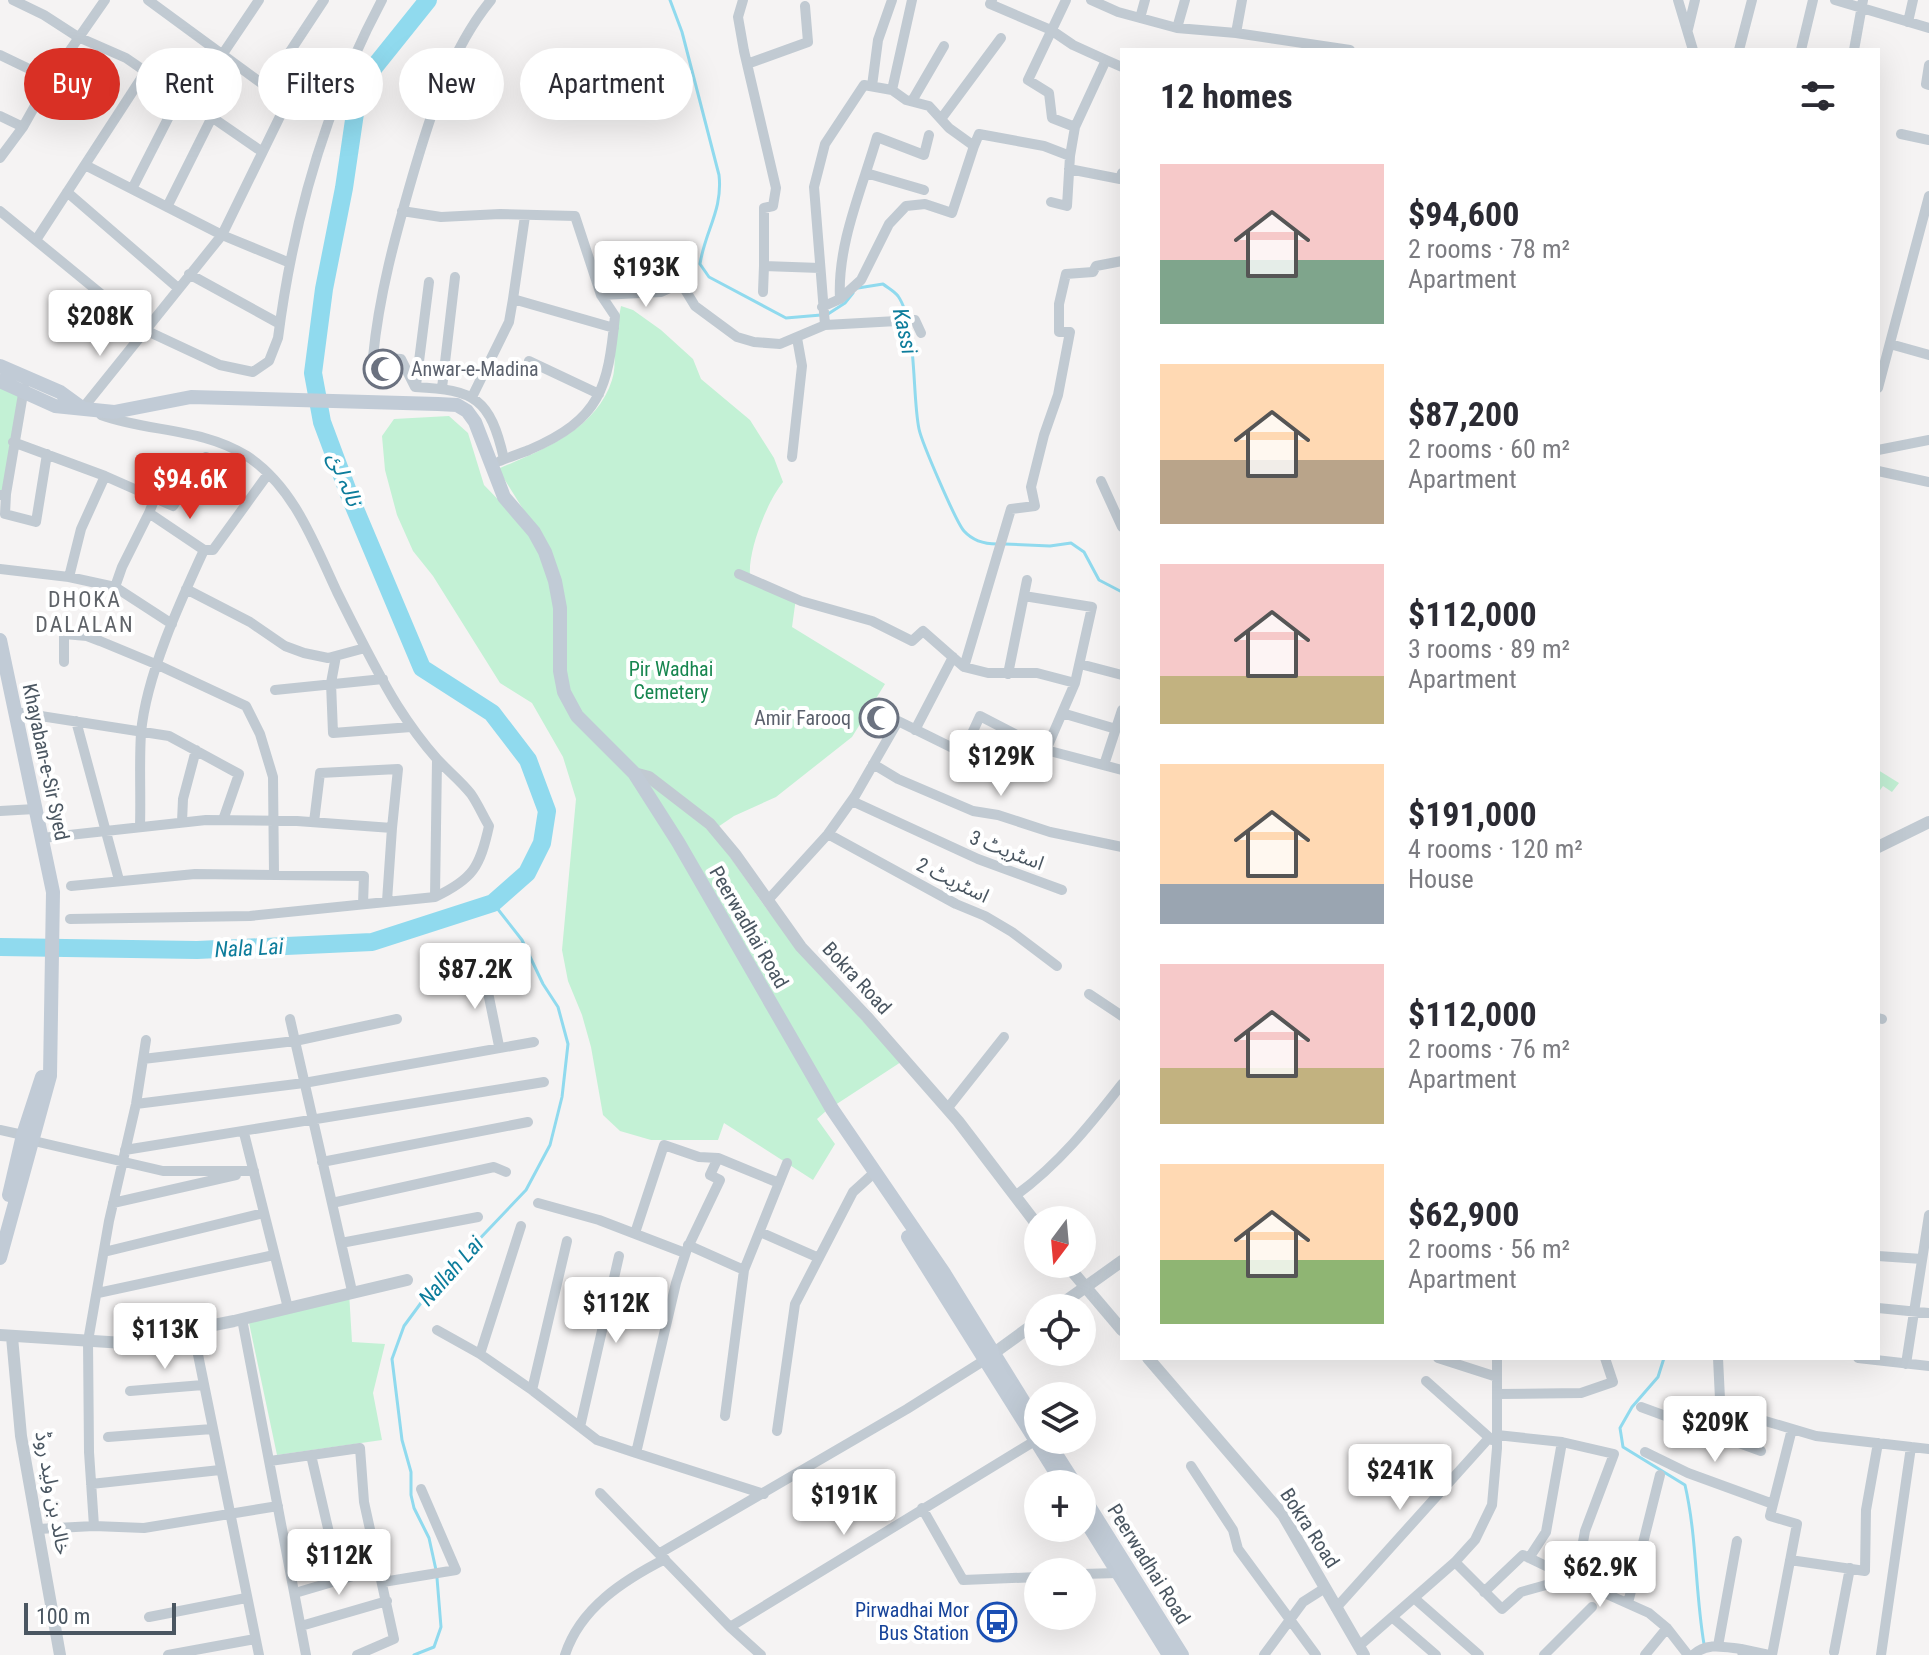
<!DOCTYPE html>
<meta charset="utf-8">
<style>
body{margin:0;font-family:"Roboto Condensed","Noto Sans Arabic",sans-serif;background:#f7f7f7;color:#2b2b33;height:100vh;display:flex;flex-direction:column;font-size:30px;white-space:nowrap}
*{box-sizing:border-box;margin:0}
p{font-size:26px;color:#7c7c81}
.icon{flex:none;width:44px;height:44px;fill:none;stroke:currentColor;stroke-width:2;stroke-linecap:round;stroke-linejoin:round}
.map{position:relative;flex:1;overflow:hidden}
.drawer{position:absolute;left:1120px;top:48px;width:760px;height:1312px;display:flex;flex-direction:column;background:#fff;border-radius:0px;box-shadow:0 8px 32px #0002}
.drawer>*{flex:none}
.top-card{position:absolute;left:24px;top:48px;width:760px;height:72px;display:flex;gap:16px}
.needle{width:52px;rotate:196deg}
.fabs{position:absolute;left:1024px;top:1206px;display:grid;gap:16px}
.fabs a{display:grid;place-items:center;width:72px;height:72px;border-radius:50%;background:#fff;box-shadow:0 8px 32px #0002;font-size:40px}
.scale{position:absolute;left:24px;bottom:20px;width:152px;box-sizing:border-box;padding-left:8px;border:4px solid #4a5661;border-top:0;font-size:22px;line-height:28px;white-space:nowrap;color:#4a5661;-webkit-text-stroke:6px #fff;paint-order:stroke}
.price{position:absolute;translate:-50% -68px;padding:0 18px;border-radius:8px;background:#fff;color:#222;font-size:26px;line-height:52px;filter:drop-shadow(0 2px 4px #0008)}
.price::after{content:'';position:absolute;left:50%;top:48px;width:24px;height:18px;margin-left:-12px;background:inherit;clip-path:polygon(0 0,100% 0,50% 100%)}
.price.selected{background:#d93025;color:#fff}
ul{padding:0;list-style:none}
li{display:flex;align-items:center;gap:24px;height:200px;padding:0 40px}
li span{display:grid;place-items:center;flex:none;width:224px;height:160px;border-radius:0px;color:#555}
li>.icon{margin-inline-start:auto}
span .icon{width:96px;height:96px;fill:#fffc;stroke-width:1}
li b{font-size:34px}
h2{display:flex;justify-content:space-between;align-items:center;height:96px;padding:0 40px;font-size:34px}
.pill{padding:0 28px;border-radius:36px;background:#fff;box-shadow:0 8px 32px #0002;font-size:28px;line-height:72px}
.pill.selected{background:#d93025;color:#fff}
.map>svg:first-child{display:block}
.green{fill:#c3f1d5}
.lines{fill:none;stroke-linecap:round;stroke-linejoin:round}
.stream{stroke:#90daee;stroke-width:3}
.river{stroke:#90daee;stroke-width:18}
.minor{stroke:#c1cad2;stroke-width:10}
.tertiary{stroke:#c1cad2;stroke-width:12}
.secondary{stroke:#c1cbd6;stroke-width:14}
.labels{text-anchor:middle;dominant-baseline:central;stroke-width:8;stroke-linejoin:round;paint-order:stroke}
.worship-label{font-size:20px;fill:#5b616d;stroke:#fff;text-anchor:start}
.park-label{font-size:20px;fill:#17864f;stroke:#fff}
.street-label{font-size:20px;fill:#4a5661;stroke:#fff}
.transit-label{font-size:20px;fill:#164399;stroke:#fff;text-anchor:end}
.water-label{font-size:22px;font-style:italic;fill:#0c7c9b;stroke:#fff}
.neighbourhood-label{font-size:22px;letter-spacing:2px;fill:#5f6368;stroke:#fff}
</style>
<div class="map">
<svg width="1929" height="1655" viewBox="0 0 1929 1655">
<rect width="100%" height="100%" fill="#f5f3f3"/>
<!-- green -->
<path class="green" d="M621,306L633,310L661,330L693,359L701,379L750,420L774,458L783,482C767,502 748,550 750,575L796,598L792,627L885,684L852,737L776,797L734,816L712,831L766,908L808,962L901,1062L826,1111L817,1119L835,1144L813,1180L724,1123L718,1140H651L620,1131L603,1115L591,1047L582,1015L568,981L562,950L576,799L563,757L532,703L500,683L433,576L413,551L397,515L385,470L382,436L394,419L449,416L468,433L484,485L551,554L498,469C542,450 596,430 612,380C616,368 614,355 615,343C615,331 619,318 621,306Z
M0,381L23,393L6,494L0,495Z
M1878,770L1899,783L1892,792L1883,786L1878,793Z
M349,1292L352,1342L385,1344L373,1393L382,1440L277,1455L248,1318Z"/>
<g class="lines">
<!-- stream -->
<path class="stream" d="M670,0L682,32L719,175C723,210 705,231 700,264L709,277L786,318L821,315
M858,288L883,284C888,288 894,291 898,296C917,323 912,396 919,429C922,443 956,522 964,531C973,541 985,544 997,544
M828,314L845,303L853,293
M1005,544L1050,546L1071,543L1084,552L1099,580L1122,592
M1664,1358L1658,1377L1632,1407L1620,1428L1623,1447L1685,1485C1697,1537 1695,1591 1704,1644
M436,1570L429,1538L414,1508L411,1495V1472L402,1440L392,1359L404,1326L429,1292L526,1190L550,1145L562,1097L568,1044L558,1007L543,984L522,940L493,903
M414,1655L434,1647L441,1627L437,1578"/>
<!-- river -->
<path class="river" d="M0,947L197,950L372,942L493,903L527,873L542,843L547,811L528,760L492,713L422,668L350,497L322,422L313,373L324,289L344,188L359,86L428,0"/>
<!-- minor -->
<path class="minor" d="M13,0L44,15L78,37L126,58L261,151
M491,0C450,50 430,116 412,178C395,237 379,295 373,357L401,359L415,387C475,390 490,398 504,459
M743,0L738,17L744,51L776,188L773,206L764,208V266
M992,0L990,4L1051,30L1073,45L1106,60
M1066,0L1028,80L1049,93L1052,118L1075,127L1070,156
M1091,0L1118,12L1177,28L1185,0
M1678,0L1693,50
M1835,0L1929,28
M1140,18L1145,0
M1908,22L1913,0
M1177,28L1236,33L1350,50
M1688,29L1695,0
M1236,33L1242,0
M1739,50L1752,0
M1801,50L1813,0
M1854,50L1863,0
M0,55L50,79
M222,55L259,0
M747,64L808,42L805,6
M1929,65L1926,84L1929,85
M872,86L878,40L892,0
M266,88L324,0
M912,101L944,46
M0,116L23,127
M941,119L1001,38
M1075,127L1106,60L1122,67
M1901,134L1929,140
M974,146L979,134L1044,146L1070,156L1067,206L1051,202
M0,158L23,127L50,79L105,0
M85,165L222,235L290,263
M1069,169L1120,179L1122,173
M866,173L924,190
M132,189L180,95
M67,192L178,288
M167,207L212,117
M0,211L145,330L220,365L253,372L269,361L278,338C293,221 326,105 382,0
M402,211L441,217L500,214L575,216L601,295L615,316C608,388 601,419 529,450C519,454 509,457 500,461
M525,216L513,299L614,328
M36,240L146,71
M189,274L280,324
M763,292L764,266L820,268
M601,295L661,292L681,283L695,306L737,337L754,342L780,344L825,325L814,187L825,144L864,85L892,90L912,0
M840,299L861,280L889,224L906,206L925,204L952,213L974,146L949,128L929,106L906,100L892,90
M822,307L840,299C837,244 862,189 877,137L924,155L929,135
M825,325L915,320L921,333
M1890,344L1929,355
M529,361L599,394
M416,385L429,282
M442,388L455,277
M1878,388L1929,196
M472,397L509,322L513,299
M86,410L83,408L222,235L287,102L148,0
M13,442L105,476L173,506L206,457
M1878,450L1929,440
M792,457L802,366L797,338
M1878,471L1929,482
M1101,481L1122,527
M6,494L5,514L36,522L47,454
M0,495L6,494L24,388
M155,498L149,513L204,550
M0,569L69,577L115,587L172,624
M739,574L801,601L872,621L912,641L923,631L964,667
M69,577L81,529L105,476
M115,587L122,567L149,513
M186,589L250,622L285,646L304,653L328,658L365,648
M1024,596L1092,607L1075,683
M336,656L331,683L333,733L411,727
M64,662V634L87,636L100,641L158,665L246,706L260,734L273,777L274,874
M1080,664L1122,675
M1008,674L1027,580
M275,690L383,679
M15,712L169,736L239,774L223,820
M1062,713L1116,729
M76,721L119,880
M915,730L953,657
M1046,750L1122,770
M873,764L898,779L973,811L998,815L1050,832L1122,847
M1104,765L1122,710
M852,801L978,859L1062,890
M0,811L35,809
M182,822L183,799L196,750
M314,822L320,773L398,769L392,828
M140,826C141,795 139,764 141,733C146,676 180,602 204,550H213L268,474
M828,834L956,904L985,916L1012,932L1057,966
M42,838L206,820L297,821L392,828L387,901
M71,886L195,874L364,876L363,904
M435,897L437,760
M768,900L828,834L855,796L898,721L963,753L980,716L1046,750L1075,683L1037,673H988L964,667L1011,509L1035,506L1031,487L1044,435L1058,395L1070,332H1059V304L1066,274L1093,272L1096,266L1122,261
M70,919L250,916L435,897C473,879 480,867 489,826C483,816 478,804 471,794C461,781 448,771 437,759C422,742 409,724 397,705C375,669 356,630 337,592C314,543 294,487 247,456C203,428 148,432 101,415
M483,968L499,1046
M1089,994L1122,1016
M1878,1018L1882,1019
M290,1019L352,1291
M143,1059L295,1041L397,1019
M136,1104L304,1083L534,1042
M947,1109L1004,1037
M0,1130L23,1135
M244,1133L288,1308
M34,1141L163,1171H254
M125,1150L544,1082
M718,1158L710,1175L720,1180L687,1249L676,1283L636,1453L764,1494
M322,1162L528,1122
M1015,1196C1058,1165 1090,1125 1122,1084
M113,1203L236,1175
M332,1203L494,1167L506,1172
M538,1203L599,1220L685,1253
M760,1232L819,1258
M635,1233L664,1145L699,1157L718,1158L779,1183
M341,1243L478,1217
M688,1245L744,1270
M104,1252L264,1213
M1878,1256L1922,1259
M98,1293L274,1255
M1878,1308L1929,1313
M242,1319L306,1655
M193,1330L259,1655
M437,1330L480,1354L532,1390L597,1440L636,1453
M480,1354L521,1226
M1438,1358L1497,1377
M1718,1358L1720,1399L1728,1410L1816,1436L1929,1449
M1858,1358L1929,1366
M1906,1364L1929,1215
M1426,1381L1492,1440
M532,1390L567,1241
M130,1391L203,1385
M1497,1394L1581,1393L1613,1382L1605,1358
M1641,1407L1761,1451
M725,1416L744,1270L787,1163
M580,1427L619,1256
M777,1431L795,1304L853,1192L875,1172
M1709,1432L1720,1399
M1497,1435L1562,1442L1546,1532L1529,1558
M108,1437L212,1429
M1562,1442L1614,1454L1585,1531L1576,1581
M1645,1452L1688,1473L1773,1504
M311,1455L340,1580
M270,1461L360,1448L364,1502L394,1639L357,1655
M1191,1466L1233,1530L1238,1549L1316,1655
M91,1484L220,1470
M600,1493L730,1627L1038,1439
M922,1508L963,1580L1038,1577
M94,1526L89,1452L88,1341L109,1221L136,1104L146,1040
M38,1529L94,1526L144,1528L278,1506
M660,1553L907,1409L988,1358
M1790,1560L1865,1571L1866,1510L1878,1443
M1455,1562L1502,1609L1521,1592L1571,1578L1649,1613L1667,1628L1688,1655
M1082,1574L1118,1573
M383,1582L456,1570L421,1489
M1484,1592L1523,1555L1571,1578
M295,1593L380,1568
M1414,1598L1479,1655
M1628,1603L1660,1475
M1336,1608L1489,1438
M149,1617L246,1598
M1392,1617L1436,1655
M301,1626L387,1601
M730,1627L761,1655
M1359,1646L1455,1562L1475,1540L1492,1505L1497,1448V1358
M1718,1646L1737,1541
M1834,1652L1850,1568
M168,1655L255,1639
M565,1655C580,1608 624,1580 665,1559
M1264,1655L1303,1602L1325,1588
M1544,1655L1592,1607
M1645,1655L1667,1628
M1693,1655C1707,1642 1724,1647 1741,1649
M1743,1655L1741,1649L1769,1655
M1772,1655L1797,1524L1770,1516L1792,1429
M1881,1655L1911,1447"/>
<!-- tertiary -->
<path class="tertiary" d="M634,773L649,777L710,824L735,854L801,947L867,1017L958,1121L1038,1226
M1878,847L1929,822
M1066,1264L1122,1330
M1056,1308L1122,1261
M0,1335L124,1343L234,1321L407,1280
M12,1337L21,1436L60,1655
M994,1353L1038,1321
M1148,1358L1283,1515L1364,1655"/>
<!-- secondary -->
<path class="secondary" d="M0,366L60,392L82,408
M0,381L55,406L114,412L191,397L438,404L457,405L467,411L475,422L504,497L534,532L545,552L555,581L560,608V671L564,692L577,716L634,773L678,842L832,1109L944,1273L1038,1425
M0,640L53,892L50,1076L0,1258
M9,1195L23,1135L42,1077
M908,1237L1063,1484
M1047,1440L1075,1484
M1082,1495L1182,1655
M1082,1515L1169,1655"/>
</g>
<!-- icons -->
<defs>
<symbol id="mosque-ring" viewBox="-11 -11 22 22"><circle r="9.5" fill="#fff" stroke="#6b7280" stroke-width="1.5"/><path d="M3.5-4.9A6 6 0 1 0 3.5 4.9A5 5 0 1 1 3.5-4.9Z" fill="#6b7280"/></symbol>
<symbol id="bus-ring" viewBox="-11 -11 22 22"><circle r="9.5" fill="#fff" stroke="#1a4fb4" stroke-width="1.5"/><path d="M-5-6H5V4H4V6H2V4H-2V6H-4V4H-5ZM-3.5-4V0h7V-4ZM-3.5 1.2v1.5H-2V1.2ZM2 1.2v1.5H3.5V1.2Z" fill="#1a4fb4"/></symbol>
</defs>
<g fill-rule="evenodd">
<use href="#mosque-ring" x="361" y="347" width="44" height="44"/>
<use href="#mosque-ring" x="857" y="696" width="44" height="44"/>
<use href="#bus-ring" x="975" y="1600" width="44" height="44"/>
</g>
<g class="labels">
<!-- worship labels -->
<g class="worship-label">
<text x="411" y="369">Anwar-e-Madina</text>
<text x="851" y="718" text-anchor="end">Amir Farooq</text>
</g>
<!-- park labels -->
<g class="park-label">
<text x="671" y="669">Pir Wadhai<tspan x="671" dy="23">Cemetery</tspan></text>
</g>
<!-- street labels -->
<g class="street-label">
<text transform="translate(46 762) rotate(78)">Khayaban-e-Sir Syed</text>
<text transform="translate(1007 850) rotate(21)">اسٹریٹ 3</text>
<text transform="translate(953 880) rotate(26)">اسٹریٹ 2</text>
<text transform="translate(749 927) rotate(60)">Peerwadhai Road</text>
<text transform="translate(857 978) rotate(47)">Bokra Road</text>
<text transform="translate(53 1493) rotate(80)">خالد بن ولید روڈ</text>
<text transform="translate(1310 1528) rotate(57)">Bokra Road</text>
<text transform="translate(1149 1564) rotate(58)">Peerwadhai Road</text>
</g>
<!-- transit labels -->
<g class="transit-label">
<text x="969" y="1610">Pirwadhai Mor<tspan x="969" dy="23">Bus Station</tspan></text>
</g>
<!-- water labels -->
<g class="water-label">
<text transform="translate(905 331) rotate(78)">Kassi</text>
<text transform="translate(345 479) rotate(68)">نالہ لئ</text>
<text transform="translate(249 948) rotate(-3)">Nala Lai</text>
<text transform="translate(451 1271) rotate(-48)">Nallah Lai</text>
</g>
<!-- neighbourhood labels -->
<g class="neighbourhood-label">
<text x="85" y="599">DHOKA<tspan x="85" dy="25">DALALAN</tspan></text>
</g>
</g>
</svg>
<div class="fabs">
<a><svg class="needle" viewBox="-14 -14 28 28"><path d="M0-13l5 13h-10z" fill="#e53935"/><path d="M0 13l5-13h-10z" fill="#7c7c81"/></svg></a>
<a><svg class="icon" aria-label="locate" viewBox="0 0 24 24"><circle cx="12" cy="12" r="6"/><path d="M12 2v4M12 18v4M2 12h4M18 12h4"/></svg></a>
<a><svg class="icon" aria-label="layers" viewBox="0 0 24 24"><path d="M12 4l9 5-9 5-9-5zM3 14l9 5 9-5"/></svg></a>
<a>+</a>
<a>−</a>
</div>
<div class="scale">100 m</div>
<b class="price" style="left:646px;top:309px">$193K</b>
<b class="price" style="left:100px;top:358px">$208K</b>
<b class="price selected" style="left:190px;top:521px">$94.6K</b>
<b class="price" style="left:1001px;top:798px">$129K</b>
<b class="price" style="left:475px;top:1011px">$87.2K</b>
<b class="price" style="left:616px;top:1345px">$112K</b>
<b class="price" style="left:165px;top:1371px">$113K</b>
<b class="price" style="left:1715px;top:1464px">$209K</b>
<b class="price" style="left:1400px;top:1512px">$241K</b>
<b class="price" style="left:844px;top:1537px">$191K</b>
<b class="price" style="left:339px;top:1597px">$112K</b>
<b class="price" style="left:1600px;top:1609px">$62.9K</b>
<div class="top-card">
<a class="pill selected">Buy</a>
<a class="pill">Rent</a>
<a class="pill">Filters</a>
<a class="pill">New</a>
<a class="pill">Apartment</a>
</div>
<section class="drawer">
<h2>12 homes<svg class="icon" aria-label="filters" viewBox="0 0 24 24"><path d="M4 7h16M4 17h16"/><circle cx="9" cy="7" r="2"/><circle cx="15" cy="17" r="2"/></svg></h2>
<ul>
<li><span style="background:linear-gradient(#f6c9c9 60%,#7fa58c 0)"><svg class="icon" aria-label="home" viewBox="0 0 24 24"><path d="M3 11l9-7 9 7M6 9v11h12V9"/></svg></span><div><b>$94,600</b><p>2 rooms · 78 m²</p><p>Apartment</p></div></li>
<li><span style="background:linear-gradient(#ffd9b3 60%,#b9a48a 0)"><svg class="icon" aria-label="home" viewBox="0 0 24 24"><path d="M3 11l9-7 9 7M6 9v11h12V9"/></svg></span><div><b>$87,200</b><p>2 rooms · 60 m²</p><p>Apartment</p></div></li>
<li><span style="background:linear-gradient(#f6c9c9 70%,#c2b280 0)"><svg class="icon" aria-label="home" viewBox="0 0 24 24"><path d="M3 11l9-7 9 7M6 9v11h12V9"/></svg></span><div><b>$112,000</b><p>3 rooms · 89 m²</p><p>Apartment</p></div></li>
<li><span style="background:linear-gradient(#ffd9b3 75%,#9aa5b1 0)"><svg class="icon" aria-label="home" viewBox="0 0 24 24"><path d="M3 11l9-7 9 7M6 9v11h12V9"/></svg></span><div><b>$191,000</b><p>4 rooms · 120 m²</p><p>House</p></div></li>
<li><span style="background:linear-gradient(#f6c9c9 65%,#c2b280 0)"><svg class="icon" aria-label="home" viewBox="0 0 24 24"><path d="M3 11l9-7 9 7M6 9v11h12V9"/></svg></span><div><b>$112,000</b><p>2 rooms · 76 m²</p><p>Apartment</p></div></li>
<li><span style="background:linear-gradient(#ffd9b3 60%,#8fb573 0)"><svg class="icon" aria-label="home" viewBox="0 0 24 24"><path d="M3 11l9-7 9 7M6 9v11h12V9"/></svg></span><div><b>$62,900</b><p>2 rooms · 56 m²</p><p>Apartment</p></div></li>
</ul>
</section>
</div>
